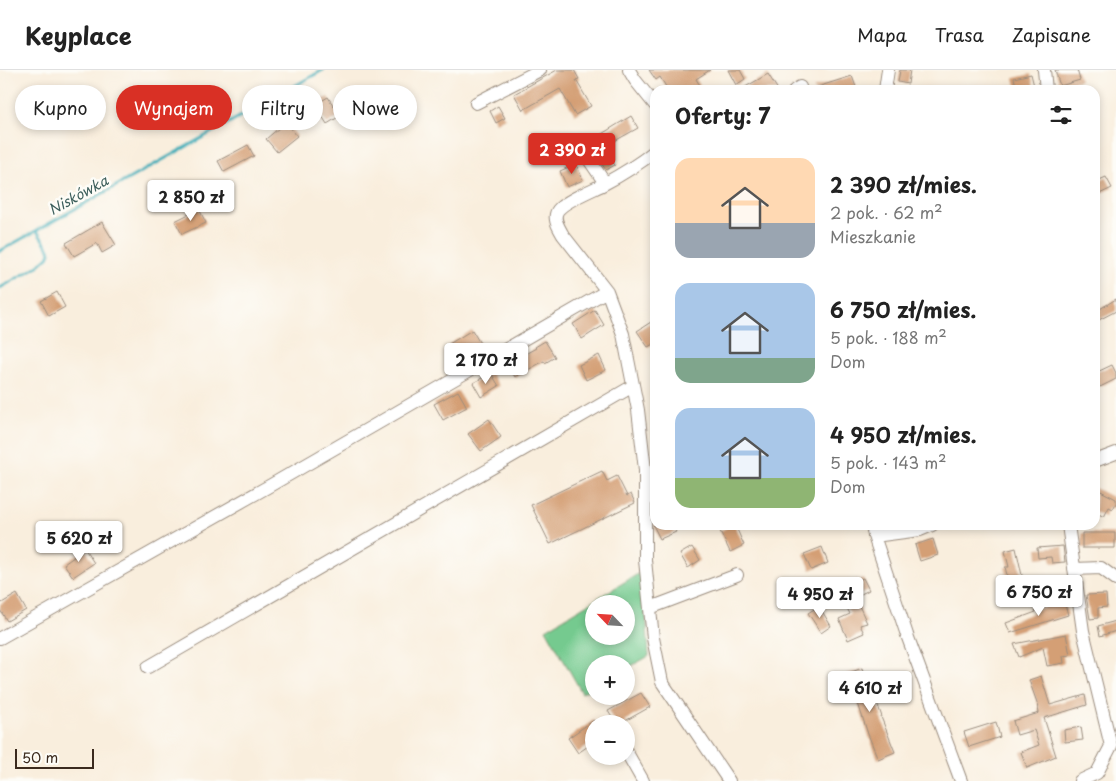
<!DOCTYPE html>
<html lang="pl">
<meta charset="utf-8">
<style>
body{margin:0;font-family:"Playpen Sans",sans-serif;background:#f2f2f2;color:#222;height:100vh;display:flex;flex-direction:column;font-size:19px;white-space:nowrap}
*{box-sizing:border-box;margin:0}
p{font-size:16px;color:#767676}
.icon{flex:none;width:28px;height:28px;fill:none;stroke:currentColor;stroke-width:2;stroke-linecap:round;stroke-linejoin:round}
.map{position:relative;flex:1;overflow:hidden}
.drawer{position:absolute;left:650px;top:15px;width:450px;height:445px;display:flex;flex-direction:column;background:#fff;border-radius:15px;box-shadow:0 2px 8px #0003}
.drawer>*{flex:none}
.banner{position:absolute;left:15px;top:15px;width:475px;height:45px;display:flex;gap:10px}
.needle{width:32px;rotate:295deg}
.tools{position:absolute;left:585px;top:525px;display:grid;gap:10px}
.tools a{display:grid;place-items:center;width:50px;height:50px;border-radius:50%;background:#fff;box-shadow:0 2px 8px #0003;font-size:25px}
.scale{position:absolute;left:15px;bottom:12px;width:79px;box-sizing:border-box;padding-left:5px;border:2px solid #3b2a1e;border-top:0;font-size:14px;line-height:18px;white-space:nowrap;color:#3b2a1e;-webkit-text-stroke:4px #fdfcf7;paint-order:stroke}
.price{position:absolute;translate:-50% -42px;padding:0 11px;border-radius:5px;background:#fff;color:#222;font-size:16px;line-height:32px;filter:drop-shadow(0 1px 2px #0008)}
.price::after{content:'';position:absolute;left:50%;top:30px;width:15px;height:11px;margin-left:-8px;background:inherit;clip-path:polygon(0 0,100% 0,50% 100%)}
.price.selected{background:#d93025;color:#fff}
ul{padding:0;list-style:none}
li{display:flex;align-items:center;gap:15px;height:125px;padding:0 25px}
li span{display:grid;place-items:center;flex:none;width:140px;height:100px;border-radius:15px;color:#555}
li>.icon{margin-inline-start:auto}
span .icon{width:60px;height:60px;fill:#fffc;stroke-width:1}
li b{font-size:21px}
h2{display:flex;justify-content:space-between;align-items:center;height:60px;padding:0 25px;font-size:21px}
.chip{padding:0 18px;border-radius:22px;background:#fff;box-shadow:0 2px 8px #0003;font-size:18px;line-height:45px}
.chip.selected{background:#d93025;color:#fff}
header{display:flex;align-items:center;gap:30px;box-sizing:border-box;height:70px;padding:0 25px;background:#fff;border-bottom:1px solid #e0e0e0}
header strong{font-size:24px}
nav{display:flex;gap:28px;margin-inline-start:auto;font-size:18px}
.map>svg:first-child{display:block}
.green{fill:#75ca8f;stroke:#587a56;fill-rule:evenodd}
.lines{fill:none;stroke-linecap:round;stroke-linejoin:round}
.stream{stroke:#40afba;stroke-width:3}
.building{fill:#d49f74}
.minor-casing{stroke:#9a8c7e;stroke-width:14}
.minor{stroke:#fff;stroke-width:12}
.labels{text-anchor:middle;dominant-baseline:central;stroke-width:5;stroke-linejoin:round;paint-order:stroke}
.water-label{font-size:14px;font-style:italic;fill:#3d5f5c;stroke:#fdfcf7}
</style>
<header>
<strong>Keyplace</strong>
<nav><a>Mapa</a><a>Trasa</a><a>Zapisane</a></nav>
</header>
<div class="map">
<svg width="1116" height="711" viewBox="0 0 1116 711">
<rect width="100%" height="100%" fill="#fdfcf7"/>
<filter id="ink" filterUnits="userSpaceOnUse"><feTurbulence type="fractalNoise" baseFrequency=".02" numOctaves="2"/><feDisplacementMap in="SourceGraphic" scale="10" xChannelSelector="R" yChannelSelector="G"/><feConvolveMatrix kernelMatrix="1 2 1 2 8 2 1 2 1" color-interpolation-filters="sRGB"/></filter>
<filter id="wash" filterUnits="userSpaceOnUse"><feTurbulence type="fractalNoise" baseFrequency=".0096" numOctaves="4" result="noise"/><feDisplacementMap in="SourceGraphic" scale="20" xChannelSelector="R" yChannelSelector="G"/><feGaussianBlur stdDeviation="1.12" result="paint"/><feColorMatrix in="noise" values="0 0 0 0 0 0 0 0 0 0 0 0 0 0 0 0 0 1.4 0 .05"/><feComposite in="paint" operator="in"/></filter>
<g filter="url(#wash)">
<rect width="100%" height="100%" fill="#f9eedd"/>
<!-- green -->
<path class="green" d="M643,501L649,586L626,599V594H594V617L582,623L546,559ZM594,534H626V566H594Z"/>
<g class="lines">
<!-- stream -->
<path class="stream" d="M0,181L323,0
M0,218L38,196L48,187L50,183L49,179L37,161"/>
</g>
<g id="blocks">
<!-- building -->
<path class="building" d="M557,0H574L579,9L576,10L591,36L575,45L560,19L523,40L514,24Z
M649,0H710L696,9L703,20H668L660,7L656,10Z
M728,0H740L745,9L736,15Z
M900,0H910L908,14L898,12Z
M1055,0H1077L1080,10L1060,16Z
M768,4L778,20H740Z
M1031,4L1035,20H1017L1014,8Z
M852,6L857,20H814V18Z
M328,27L340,46L327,54L315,35Z
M498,36L505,48L496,53L490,41Z
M631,46L638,58L604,77L615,95L606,100L587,73Z
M286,52L297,66L277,82L266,69Z
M248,75L254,86L224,102L218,91Z
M576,94L583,110L567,117L560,101Z
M1106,107L1112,118L1095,126V112Z
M199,139L206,153L182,164L175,151Z
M102,152L116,175L102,183L97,173L74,186L66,173Z
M57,222L65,237L49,246L41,231Z
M1116,229V241L1095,252V242Z
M595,240L604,255L582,269L573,254Z
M651,252L655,258V273L648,277L637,261Z
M472,260L481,275L458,289L449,274Z
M545,271L555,287L545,293L544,291L515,307L507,294L536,278L535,277Z
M599,285L606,300L586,310L579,295Z
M1112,295L1116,303V309L1100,317L1095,307V303Z
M491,303L499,316L481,327L473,313Z
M458,321L467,337L443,350L434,334Z
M489,349L501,367L481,381L468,364Z
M602,401L607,411L617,406L627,426L631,424L635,433L550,474L531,435Z
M1095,418L1116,429V433L1113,439L1109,437L1104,447L1095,442Z
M653,455H672L676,462L660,469Z
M732,455H735L744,475L730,482L720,461Z
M1082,463H1115V478H1082Z
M933,469L938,485L920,491L915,475Z
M1063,476L1065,492L1052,493L1051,487L1038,488L1037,478Z
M692,477L700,490L688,498L680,484Z
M822,477L828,493L811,500L804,484Z
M1016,478L1023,510L1009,513L1005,497H1009L1005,481Z
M85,479L94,493L73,507L64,494Z
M863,508L869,520L855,527L867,553L860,555L864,563L848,570L839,549L850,544L838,520Z
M1054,508L1056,519L1036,522L1034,511Z
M17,524L26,540L7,551L0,540V534Z
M1106,524L1107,537L1098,538V548L1090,549L1086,525Z
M1064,531L1068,545L1010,563L1006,553L1036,542L1035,540Z
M819,536L831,556L821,563L808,543Z
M1116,551V561L1100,566L1098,556Z
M1066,564L1070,585L1063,586L1064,593L1047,596L1043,577L1019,587L1014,574Z
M862,598L873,628L875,627L882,647H881L895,682L878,689L868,664L854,621L850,622L844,605Z
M1041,606L1050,635L1085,625L1087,635L1044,648L1056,686L1027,698L1021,682L1039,675L1034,660L1017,665L1013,651L1039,643L1038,638H1039L1029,610Z
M641,623L650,637L625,651L627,654H616L608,641Z
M594,650V672L578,683L568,668Z
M996,652L1000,667L969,677L964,662Z
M1081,657L1083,670L1065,672L1064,660Z"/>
</g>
</g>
<g filter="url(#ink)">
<use href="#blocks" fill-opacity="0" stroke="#9a8c7e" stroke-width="1"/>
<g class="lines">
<defs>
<path id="minor" d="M629,0L635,10L655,35
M1044,0L1046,20
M795,20L800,17
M885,20L888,0
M476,33L540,0
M581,78L605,113
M655,81C639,94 621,105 602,115C592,120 565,131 558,140C552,148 559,158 563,165L607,221L623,264L638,340L645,400V490L653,568L662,612L729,711
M1095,391L1116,383
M872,455L874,466L907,565L961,711
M1068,455L1083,561L1111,676L1097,703L1080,711
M874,466L920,460L932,455
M1074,499L1101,498L1116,509
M650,538L737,505
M0,568L271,415L607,221
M148,597L633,316
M626,681L643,711"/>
</defs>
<!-- minor casing -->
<use href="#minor" class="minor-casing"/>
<!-- minor -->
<use href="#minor" class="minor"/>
</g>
</g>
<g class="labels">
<!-- water labels -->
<g class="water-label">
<text transform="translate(78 125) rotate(-29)">Niskówka</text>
</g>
</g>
</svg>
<div class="tools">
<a><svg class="needle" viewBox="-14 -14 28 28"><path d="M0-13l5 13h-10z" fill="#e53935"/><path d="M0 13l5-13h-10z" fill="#767676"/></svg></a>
<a>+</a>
<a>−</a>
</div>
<div class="scale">50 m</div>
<b class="price selected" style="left:572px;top:105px">2 390 zł</b>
<b class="price" style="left:191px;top:152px">2 850 zł</b>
<b class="price" style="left:486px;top:315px">2 170 zł</b>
<b class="price" style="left:79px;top:493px">5 620 zł</b>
<b class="price" style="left:1039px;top:547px">6 750 zł</b>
<b class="price" style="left:820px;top:549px">4 950 zł</b>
<b class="price" style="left:870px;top:643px">4 610 zł</b>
<div class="banner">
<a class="chip">Kupno</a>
<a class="chip selected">Wynajem</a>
<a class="chip">Filtry</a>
<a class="chip">Nowe</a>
</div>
<section class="drawer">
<h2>Oferty: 7<svg class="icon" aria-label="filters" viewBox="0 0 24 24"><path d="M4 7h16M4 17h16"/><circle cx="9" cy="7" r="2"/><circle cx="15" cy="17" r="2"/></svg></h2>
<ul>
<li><span style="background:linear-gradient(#ffd9b3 65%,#9aa5b1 0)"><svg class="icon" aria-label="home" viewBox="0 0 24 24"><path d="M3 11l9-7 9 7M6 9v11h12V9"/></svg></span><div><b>2 390 zł/mies.</b><p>2 pok. · 62 m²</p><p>Mieszkanie</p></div></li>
<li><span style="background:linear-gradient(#a9c7e8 75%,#7fa58c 0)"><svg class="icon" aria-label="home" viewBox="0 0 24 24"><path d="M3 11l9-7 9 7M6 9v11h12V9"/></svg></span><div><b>6 750 zł/mies.</b><p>5 pok. · 188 m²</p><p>Dom</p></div></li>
<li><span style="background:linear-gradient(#a9c7e8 70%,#8fb573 0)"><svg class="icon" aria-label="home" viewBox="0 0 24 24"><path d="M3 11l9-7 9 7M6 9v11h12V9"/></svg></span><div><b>4 950 zł/mies.</b><p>5 pok. · 143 m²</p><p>Dom</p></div></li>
</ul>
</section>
</div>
